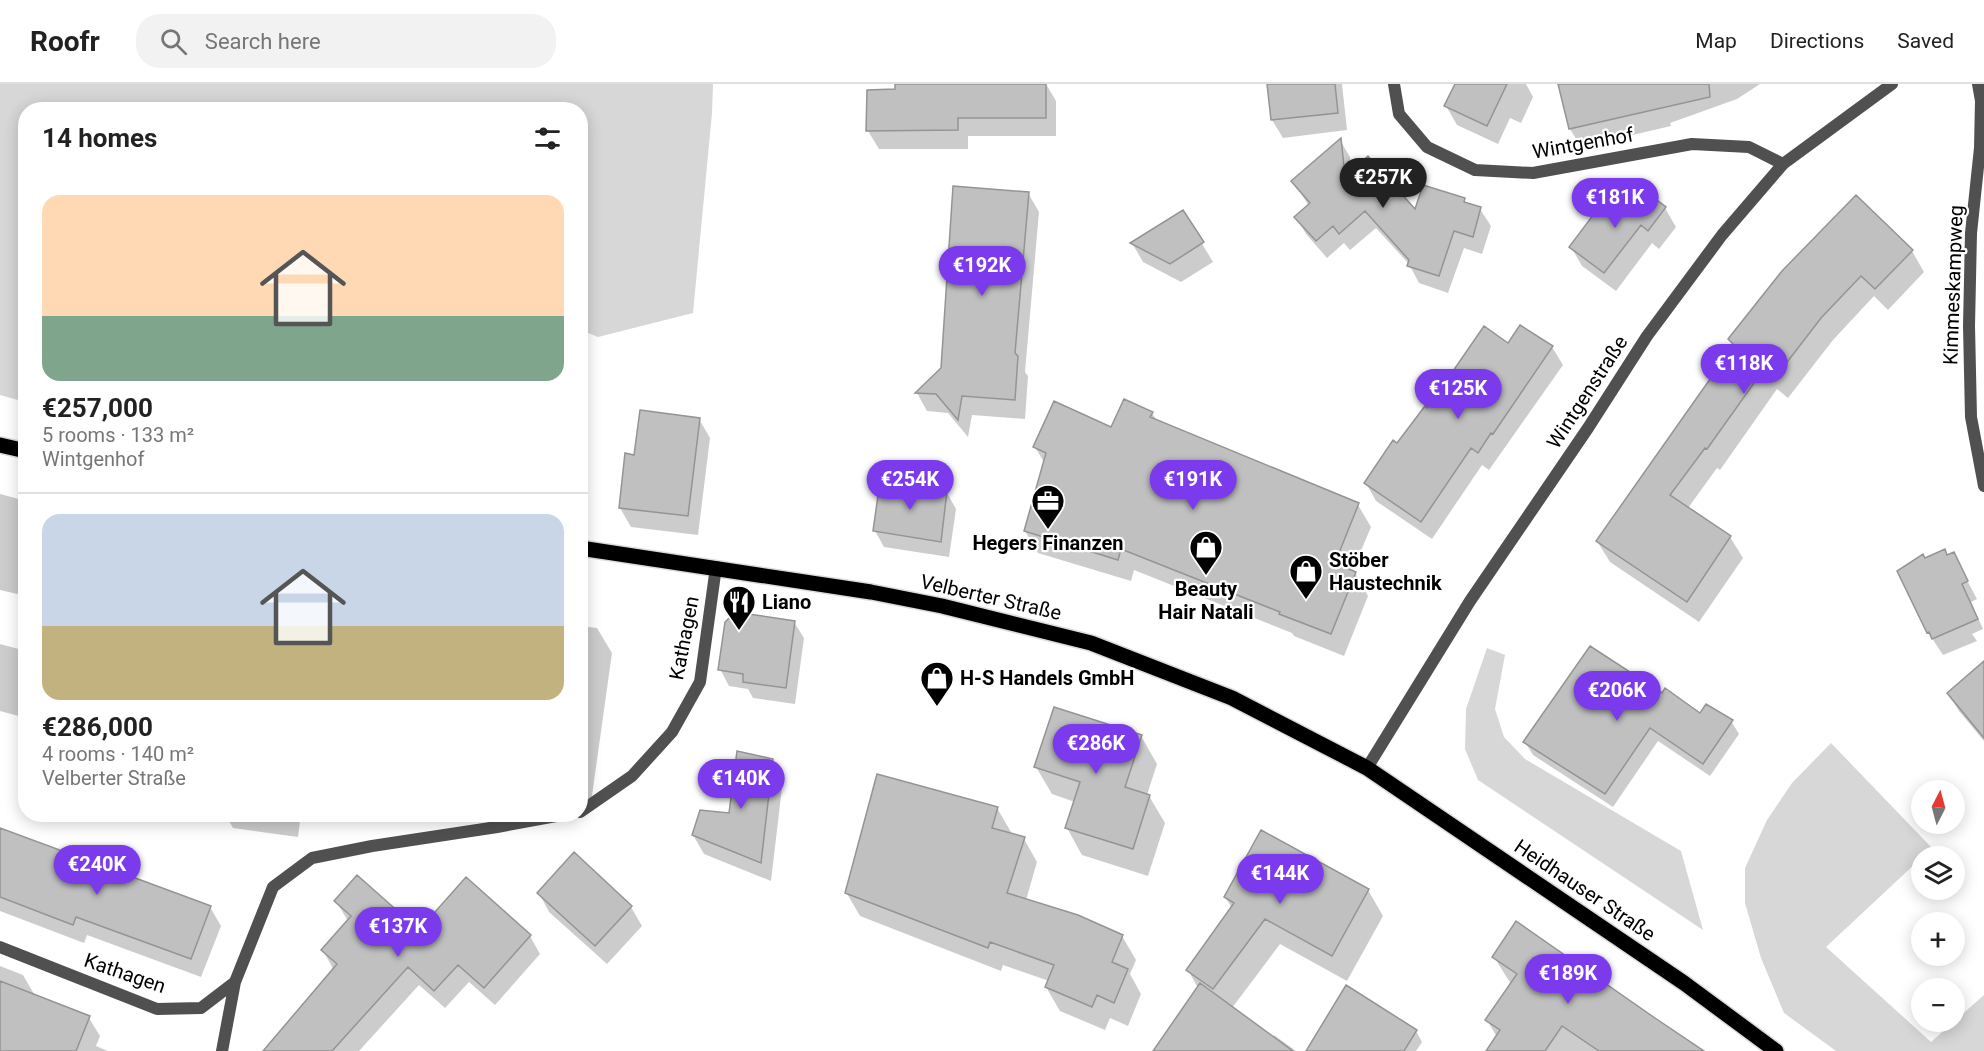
<!DOCTYPE html>
<meta charset="utf-8">
<style>
body{margin:0;font-family:Roboto,sans-serif;background:#f2f2f2;color:#222;height:100vh;display:flex;flex-direction:column;font-size:22px;white-space:nowrap}
*{box-sizing:border-box;margin:0}
p{font-size:20px;color:#767676}
.icon{flex:none;width:33px;height:33px;fill:none;stroke:currentColor;stroke-width:2;stroke-linecap:round;stroke-linejoin:round}
.map{position:relative;flex:1;overflow:hidden}
.drawer{position:absolute;left:18px;top:18px;width:570px;height:720px;display:flex;flex-direction:column;background:#fff;border-radius:24px;box-shadow:0 3px 15px #0003}
.drawer>*{flex:none}
.needle{width:39px;rotate:6deg}
.fabs{position:absolute;left:1911px;top:696px;display:grid;gap:12px}
.fabs a{display:grid;place-items:center;width:54px;height:54px;border-radius:50%;background:#fff;box-shadow:0 3px 15px #0003;font-size:30px}
.price{position:absolute;translate:-50% -51px;padding:0 14px;border-radius:21px;background:#7c3aed;color:#fff;font-size:20px;line-height:39px;filter:drop-shadow(0 2px 3px #0008)}
.price::after{content:'';position:absolute;left:50%;top:36px;width:18px;height:14px;margin-left:-9px;background:inherit;clip-path:polygon(0 0,100% 0,50% 100%)}
.price.active{background:#222;color:#fff}
ul{padding:0;list-style:none}
li{display:grid;align-content:center;gap:12px;height:318px;padding:0 24px}
li+li{border-top:2px solid #e0e0e0}
li span{display:grid;place-items:center;height:186px;border-radius:18px;color:#555}
li>.icon{margin-inline-start:auto}
span .icon{width:108px;height:108px;fill:#fffc;stroke-width:1}
li b{font-size:26px}
h2{display:flex;justify-content:space-between;align-items:center;height:72px;padding:0 24px;font-size:26px}
header{display:flex;align-items:center;gap:36px;box-sizing:border-box;height:84px;padding:0 30px;background:#fff;border-bottom:2px solid #e0e0e0}
header strong{font-size:28px}
nav{display:flex;gap:33px;margin-inline-start:auto;font-size:21px}
.search{width:420px;height:54px;background:#f2f2f2;display:flex;align-items:center;gap:15px;box-sizing:border-box;padding:0 21px;border-radius:24px;color:#767676;font-size:22px}
.map>svg:first-child{display:block}
.green{fill:#d7d7d7}
.shadow{fill:#0003}
.building{fill:#c0c0c0;stroke:#949494;stroke-width:1.5}
.lines{fill:none;stroke-linecap:round;stroke-linejoin:round}
.primary-casing{stroke:#dbdbdb;stroke-width:18}
.minor{stroke:#505050;stroke-width:12}
.primary{stroke:#000;stroke-width:15}
.labels{text-anchor:middle;dominant-baseline:central;stroke-width:4.5;stroke-linejoin:round;paint-order:stroke}
.street-label{font-size:20px;fill:#000;stroke:#fff}
.poi-label{font-size:20px;font-weight:bold;fill:#000;stroke:#fff;text-anchor:start}
</style>
<header>
<strong>Roofr</strong>
<div class="search"><svg class="icon" aria-label="search" viewBox="0 0 24 24"><circle cx="10" cy="10" r="6"/><path d="M15 15l6 6"/></svg>Search here</div>
<nav><a>Map</a><a>Directions</a><a>Saved</a></nav>
</header>
<div class="map">
<svg width="1984" height="967" viewBox="0 0 1984 967">
<rect width="100%" height="100%" fill="#fff"/>
<!-- green -->
<path class="green" d="M0,0H713L712,29L693,229L598,253L581,246L580,26H26L25,318L0,311Z
M1487,564L1505,571L1495,625L1504,653L1525,675L1681,767L1703,846L1478,696L1465,665L1466,625Z
M1831,659L1932,764L1826,863L1931,958L1984,911V967H1836L1784,929L1761,874L1745,819V784L1767,736L1792,699Z"/>
<!-- shadow -->
<path class="shadow" d="M897,0H1046L1056,17V52H968V65H879L868,47L897,7Z
M1269,0H1342L1347,46L1283,54L1272,36Z
M1456,0H1526L1533,13L1521,39L1510,34L1498,60L1457,41L1446,22Z
M1560,0H1760L1737,15L1670,39L1671,42L1581,63L1570,45Z
M1340,56L1350,73L1352,88L1415,128L1464,116L1467,120L1480,125L1491,142L1482,170L1464,164L1448,209L1419,199L1409,180L1376,144L1350,166L1344,159L1327,174L1306,150L1296,133L1309,122L1293,97Z
M1640,105L1665,124L1676,143L1659,165L1652,159L1616,207L1582,182L1571,163L1623,128Z
M1028,109L1039,128L1025,288L1028,292L1025,335L972,331L968,353L948,329L927,327L917,309L943,285Z
M1183,128L1213,178L1181,198L1143,178L1132,159Z
M1912,167L1924,188L1888,226L1874,212L1833,256L1788,314L1777,305L1720,386L1717,384L1688,424L1730,453L1743,474L1699,538L1610,478L1597,457L1734,263L1730,256Z
M1508,261L1552,263L1563,281L1489,386L1482,381L1432,455L1376,417L1366,399L1427,326Z
M1124,317L1152,329L1157,337L1358,421L1371,443L1352,488L1355,489L1368,512L1344,572L1294,552L1292,549L1134,486L1131,497L1038,469L1025,447L1045,380L1035,363L1112,345Z
M699,335L710,354L698,451L631,443L620,424L626,371L635,372Z
M947,409L956,425L949,473L884,463L875,447Z
M0,410L26,417V512L0,506Z
M1953,470L1977,515L1971,518L1983,545L1972,550L1977,557L1943,571L1928,548L1924,476L1948,473Z
M794,538L804,554L795,620L753,614L748,605L729,602L720,585Z
M580,542L597,544L612,569L590,726L580,725Z
M0,560L26,567V634L0,627Z
M1984,579V657L1959,627L1948,609Z
M1701,631L1731,637L1739,650L1710,692L1658,657L1613,723L1533,671L1525,658Z
M1141,652L1157,680L1147,711L1149,712L1165,739L1148,792L1082,771L1067,744L1075,718L1052,710L1036,683Z
M772,676L783,695L771,797L704,770L693,751L730,731Z
M997,724L1011,748L1010,751L1024,755L1037,778L1026,816L1122,852L1136,876L1130,890L1141,910L1128,942L1110,934L1105,946L1060,927L1046,903L1049,897L1003,881L1001,887L860,832L846,808Z
M225,730H301L298,753L233,744Z
M0,745L210,823L221,842L201,893L87,851L84,859L0,827Z
M574,770L631,823L642,842L607,880L549,828L539,809Z
M1368,806L1383,832L1347,897L1280,860L1232,924L1273,954L1274,951L1296,967H1165L1198,904L1188,886L1232,824L1225,813Z
M336,817L419,848L530,852L540,870L495,921L469,898L445,924L419,901L359,967H268L333,885L323,866L348,837Z
M1494,873L1702,967H1487L1497,953L1487,936L1511,900Z
M0,882L23,891L34,910L89,934L100,952L96,962L108,967H0Z
M1416,947L1422,958L1416,967H1308Z"/>
<!-- building -->
<path class="building" d="M895,0H1046V34H958V46L866,47L867,6L895,5Z
M1267,0H1335L1338,29L1271,36Z
M1455,0H1507L1487,42L1444,22Z
M1558,0H1709L1710,13L1569,45Z
M1341,54L1345,92L1368,72L1415,125L1423,101L1465,114L1464,118L1481,123L1473,153L1454,147L1439,192L1407,182L1409,176L1365,127L1339,150L1333,142L1316,157L1294,133L1310,119L1291,97Z
M953,102L1029,108L1015,269L1018,272L1015,316L962,312L958,336L936,310L915,309L941,284Z
M1640,103L1666,123L1648,147L1641,141L1604,189L1569,163L1606,114L1623,126Z
M1856,111L1913,166L1875,205L1861,192L1821,234L1775,294L1764,285L1707,365L1705,364L1670,411L1731,452L1687,518L1596,457L1734,261L1728,255L1782,187Z
M1183,126L1204,158L1170,180L1130,159Z
M1520,241L1553,262L1493,350L1491,349L1478,369L1471,364L1421,438L1364,399L1393,356L1397,359L1425,322L1427,324L1445,306L1442,303L1484,242L1508,259Z
M1124,315L1153,328L1150,333L1359,419L1335,479L1356,488L1331,550L1279,530L1280,528L1121,465L1118,476L1024,447L1046,369L1033,363L1054,317L1111,343Z
M640,326L700,334L688,432L619,424L625,369L634,371Z
M880,397L947,407L941,458L873,447Z
M1945,465L1947,471L1954,468L1968,497L1962,500L1978,535L1932,555L1929,548L1927,549L1897,487L1923,470L1925,474Z
M735,528L795,537L786,604L743,598V590L718,586L725,538Z
M1590,562L1662,609L1665,604L1700,629L1706,620L1733,636L1703,680L1650,644L1605,710L1523,658Z
M1984,577V654L1947,609Z
M1054,623L1142,651L1125,703L1150,711L1133,765L1065,744L1080,698L1034,683Z
M737,667L773,675L761,779L692,751L700,726L729,729Z
M877,690L998,723L992,744L1025,753L1007,809L1078,831L1123,851L1112,878L1128,885L1114,919L1097,911L1092,923L1045,903L1054,881L990,858L988,864L845,809Z
M0,744L211,822L191,875L76,833L73,841L0,813Z
M1261,746L1369,805L1332,872L1265,835L1213,905L1186,886L1234,819L1224,813Z
M574,768L632,822L595,862L537,809Z
M357,791L419,846L466,793L531,851L484,904L458,881L434,907L408,883L332,967H263L337,880L321,866L351,832L334,817Z
M1516,837L1655,934L1704,967H1599L1562,942L1545,967H1486L1500,946L1485,936L1517,890L1492,873Z
M0,897L90,932L76,967H0Z
M1200,899L1293,967H1153Z
M1346,901L1417,946L1404,967H1306Z"/>
<g class="lines">
<defs>
<path id="primary" d="M0,361L26,367
M580,464L871,508L942,522L1091,559L1232,614L1367,684L1684,899L1776,967"/>
</defs>
<!-- primary casing -->
<use href="#primary" class="primary-casing"/>
<!-- minor -->
<path class="minor" d="M1394,0L1399,30L1427,63L1475,86L1533,89L1692,60L1749,63L1783,80
M1978,0L1981,17L1980,64L1971,149L1969,242L1971,333L1984,402
M1367,684L1470,517L1588,344L1647,252L1722,151L1783,80L1892,0
M580,728L632,692L672,648L700,598L716,483
M0,863L157,925L201,924L235,898L273,803L312,774L372,762L497,743L567,730
M222,967L235,898"/>
<!-- primary -->
<use href="#primary" class="primary"/>
</g>
<!-- icons -->
<defs>
<symbol id="office-pin" viewBox="-11 -11 22 30"><path d="M0 17L-7.5 6A9.5 9.5 0 1 1 7.5 6Z" fill="#000" stroke="#fff"/><path d="M-6-3h4V-5.5h4V-3h4V5H-6ZM-1-4.5V-3h2v-1.5ZM-6 0V1H6V0Z" fill="#fff"/></symbol>
<symbol id="shop-pin" viewBox="-11 -11 22 30"><path d="M0 17L-7.5 6A9.5 9.5 0 1 1 7.5 6Z" fill="#000" stroke="#fff"/><path d="M-5-2.5h2.3a2.7 3.5 0 0 1 5.4 0H5L5.5 6h-11ZM-1.5-2.5h3a1.5 2.3 0 0 0-3 0Z" fill="#fff"/></symbol>
<symbol id="restaurant-pin" viewBox="-11 -11 22 30"><path d="M0 17L-7.5 6A9.5 9.5 0 1 1 7.5 6Z" fill="#000" stroke="#fff"/><path d="M-5-6h1v4h1v-4h1v4h1v-4h1v5L-1.5 .5V6h-2V.5L-5-1ZM5-6V6H3V1.5H1.5Q1.5-4 5-6Z" fill="#fff"/></symbol>
</defs>
<g fill-rule="evenodd">
<use href="#office-pin" x="1029" y="398" width="38" height="52"/>
<use href="#shop-pin" x="1187" y="444" width="38" height="52"/>
<use href="#shop-pin" x="1287" y="468" width="38" height="52"/>
<use href="#restaurant-pin" x="720" y="499" width="38" height="52"/>
<use href="#shop-pin" x="918" y="575" width="38" height="52"/>
</g>
<g class="labels">
<!-- street labels -->
<g class="street-label">
<text transform="translate(1583 59) rotate(-10)">Wintgenhof</text>
<text transform="translate(1953 201) rotate(-88)">Kimmeskampweg</text>
<text transform="translate(1587 308) rotate(-57)">Wintgenstraße</text>
<text transform="translate(991 513) rotate(13)">Velberter Straße</text>
<text transform="translate(684 554) rotate(-79)">Kathagen</text>
<text transform="translate(1585 806) rotate(34)">Heidhauser Straße</text>
<text transform="translate(125 889) rotate(19)">Kathagen</text>
</g>
<!-- poi labels -->
<g class="poi-label">
<text x="1048" y="459" text-anchor="middle">Hegers Finanzen</text>
<text x="1329" y="476">Stöber<tspan x="1329" dy="23">Haustechnik</tspan></text>
<text x="1206" y="505" text-anchor="middle">Beauty<tspan x="1206" dy="23">Hair Natali</tspan></text>
<text x="762" y="518">Liano</text>
<text x="960" y="594">H-S Handels GmbH</text>
</g>
</g>
</svg>
<div class="fabs">
<a><svg class="needle" viewBox="-14 -14 28 28"><path d="M0-13l5 13h-10z" fill="#e53935"/><path d="M0 13l5-13h-10z" fill="#767676"/></svg></a>
<a><svg class="icon" aria-label="layers" viewBox="0 0 24 24"><path d="M12 4l9 5-9 5-9-5zM3 14l9 5 9-5"/></svg></a>
<a>+</a>
<a>−</a>
</div>
<b class="price active" style="left:1383px;top:125px">€257K</b>
<b class="price" style="left:1615px;top:145px">€181K</b>
<b class="price" style="left:982px;top:213px">€192K</b>
<b class="price" style="left:1744px;top:311px">€118K</b>
<b class="price" style="left:1458px;top:336px">€125K</b>
<b class="price" style="left:910px;top:427px">€254K</b>
<b class="price" style="left:1193px;top:427px">€191K</b>
<b class="price" style="left:1617px;top:638px">€206K</b>
<b class="price" style="left:1096px;top:691px">€286K</b>
<b class="price" style="left:741px;top:726px">€140K</b>
<b class="price" style="left:97px;top:812px">€240K</b>
<b class="price" style="left:1280px;top:821px">€144K</b>
<b class="price" style="left:398px;top:874px">€137K</b>
<b class="price" style="left:1568px;top:921px">€189K</b>
<section class="drawer">
<h2>14 homes<svg class="icon" aria-label="filters" viewBox="0 0 24 24"><path d="M4 7h16M4 17h16"/><circle cx="9" cy="7" r="2"/><circle cx="15" cy="17" r="2"/></svg></h2>
<ul>
<li><span style="background:linear-gradient(#ffd9b3 65%,#7fa58c 0)"><svg class="icon" aria-label="home" viewBox="0 0 24 24"><path d="M3 11l9-7 9 7M6 9v11h12V9"/></svg></span><div><b>€257,000</b><p>5 rooms · 133 m²</p><p>Wintgenhof</p></div></li>
<li><span style="background:linear-gradient(#c9d6e8 60%,#c2b280 0)"><svg class="icon" aria-label="home" viewBox="0 0 24 24"><path d="M3 11l9-7 9 7M6 9v11h12V9"/></svg></span><div><b>€286,000</b><p>4 rooms · 140 m²</p><p>Velberter Straße</p></div></li>
</ul>
</section>
</div>
